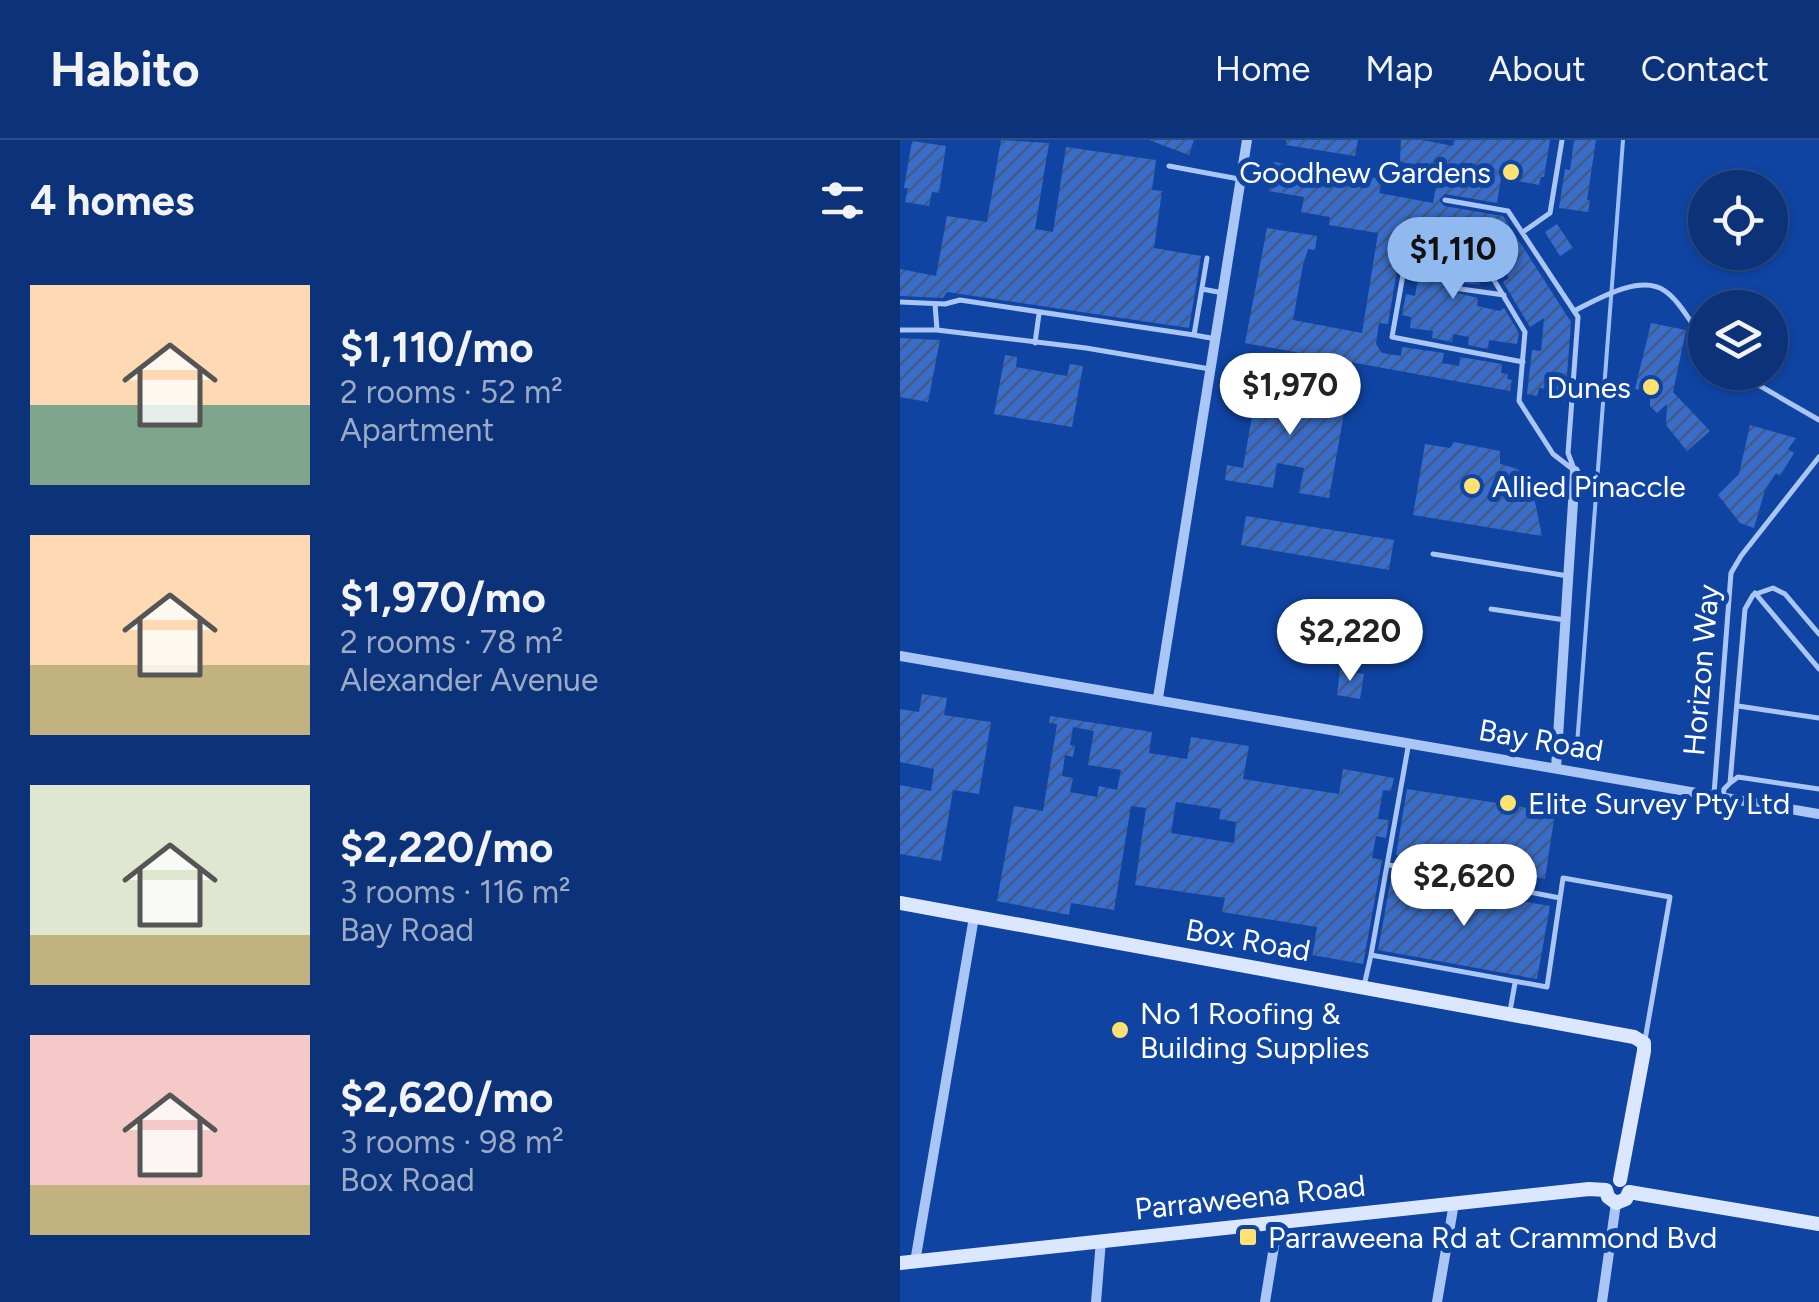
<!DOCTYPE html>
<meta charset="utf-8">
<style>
body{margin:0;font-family:Figtree,sans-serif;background:#153b7f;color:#f1f3f6;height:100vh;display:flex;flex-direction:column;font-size:38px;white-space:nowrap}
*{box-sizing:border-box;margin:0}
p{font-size:32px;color:#9aaac7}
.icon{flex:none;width:55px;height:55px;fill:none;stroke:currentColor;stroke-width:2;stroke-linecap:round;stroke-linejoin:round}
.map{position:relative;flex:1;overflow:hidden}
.drawer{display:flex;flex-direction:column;background:#0c337a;width:900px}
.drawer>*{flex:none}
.buttons{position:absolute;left:788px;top:30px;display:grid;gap:20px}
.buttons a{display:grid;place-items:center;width:100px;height:100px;border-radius:50%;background:#0c337a;box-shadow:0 2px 8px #0004,0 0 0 2px #2c4e8b;font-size:50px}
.price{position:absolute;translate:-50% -85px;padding:0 22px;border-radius:35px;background:#fff;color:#222;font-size:32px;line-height:65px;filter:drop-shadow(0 2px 5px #0008)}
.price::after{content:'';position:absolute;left:50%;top:60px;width:30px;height:22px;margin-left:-15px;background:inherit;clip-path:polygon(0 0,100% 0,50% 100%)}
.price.current{background:#90b9f0;color:#111}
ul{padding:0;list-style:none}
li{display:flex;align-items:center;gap:30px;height:250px;padding:0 30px}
li span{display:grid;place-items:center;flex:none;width:280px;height:200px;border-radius:0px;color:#555}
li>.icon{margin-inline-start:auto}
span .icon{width:120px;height:120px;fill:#fffc;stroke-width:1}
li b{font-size:42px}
h2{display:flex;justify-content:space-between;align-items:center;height:120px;padding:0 30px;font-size:42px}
header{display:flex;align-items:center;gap:60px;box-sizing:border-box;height:140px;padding:0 50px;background:#0c337a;border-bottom:2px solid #2c4e8b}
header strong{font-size:48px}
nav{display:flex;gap:55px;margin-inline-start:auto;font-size:35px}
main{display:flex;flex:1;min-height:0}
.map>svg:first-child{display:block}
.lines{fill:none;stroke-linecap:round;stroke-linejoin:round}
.stream{stroke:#9cbff9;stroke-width:4}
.building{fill:url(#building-hatch);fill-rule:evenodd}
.lane{stroke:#aac6f6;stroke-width:5}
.street{stroke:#aac6f6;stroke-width:10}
.secondary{stroke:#dbe7fe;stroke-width:14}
.poi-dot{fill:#ffe26f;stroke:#1044a3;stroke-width:4}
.labels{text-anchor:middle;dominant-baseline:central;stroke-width:10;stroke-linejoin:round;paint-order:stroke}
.poi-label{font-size:30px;fill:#fff;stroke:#1044a3;text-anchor:start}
.street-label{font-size:30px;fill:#fff;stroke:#1044a3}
</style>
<header>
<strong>Habito</strong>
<nav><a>Home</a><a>Map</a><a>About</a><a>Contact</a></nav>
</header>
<main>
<section class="drawer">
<h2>4 homes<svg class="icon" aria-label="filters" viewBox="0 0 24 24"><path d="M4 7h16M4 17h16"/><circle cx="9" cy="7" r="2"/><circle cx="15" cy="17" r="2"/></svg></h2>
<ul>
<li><span style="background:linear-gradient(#ffd9b3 60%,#7fa58c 0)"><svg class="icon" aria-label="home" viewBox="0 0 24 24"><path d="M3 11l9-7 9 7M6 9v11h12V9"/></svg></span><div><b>$1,110/mo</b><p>2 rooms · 52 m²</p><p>Apartment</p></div></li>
<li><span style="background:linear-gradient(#ffd9b3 65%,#c2b280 0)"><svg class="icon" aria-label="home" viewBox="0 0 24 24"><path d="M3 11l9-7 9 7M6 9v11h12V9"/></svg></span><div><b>$1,970/mo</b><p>2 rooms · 78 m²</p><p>Alexander Avenue</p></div></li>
<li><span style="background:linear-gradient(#dfe7d0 75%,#c2b280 0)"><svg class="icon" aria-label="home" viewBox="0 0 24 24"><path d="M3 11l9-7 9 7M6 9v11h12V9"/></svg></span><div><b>$2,220/mo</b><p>3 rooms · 116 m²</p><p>Bay Road</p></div></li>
<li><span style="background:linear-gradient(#f6c9c9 75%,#c2b280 0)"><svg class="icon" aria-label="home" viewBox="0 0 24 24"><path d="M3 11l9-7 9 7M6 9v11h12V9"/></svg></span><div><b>$2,620/mo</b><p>3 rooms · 98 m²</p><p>Box Road</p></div></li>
</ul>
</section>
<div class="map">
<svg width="919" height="1162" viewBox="0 0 919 1162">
<defs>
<pattern id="building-hatch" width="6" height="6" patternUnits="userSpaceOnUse" patternTransform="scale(2.5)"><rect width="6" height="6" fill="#396dc9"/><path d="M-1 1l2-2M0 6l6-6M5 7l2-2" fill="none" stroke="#435b84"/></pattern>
</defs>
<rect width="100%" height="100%" fill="#1044a3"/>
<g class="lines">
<!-- stream -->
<path class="stream" d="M677,605L723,0"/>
</g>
<!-- building -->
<path class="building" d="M101,0L149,3L135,89L153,92L166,7L256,20L252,50L262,51L254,108L301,116L289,188L47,152L43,158L0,156V129L36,136L47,76L87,82Z
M249,0H294L289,15Z
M386,0H458L455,16L386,5Z
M501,0H522L553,6L554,0H650L644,37H641L639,45L601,38L597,63L545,54L539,60L544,66L603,76L671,182L665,261L654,258L655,250L639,248L637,256L627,254L632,210L641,211L644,178L630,187L603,142L609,138L601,125L594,129L584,112L590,107L578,91L560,88L559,96L548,95L542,94L543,85L526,82L525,91L504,88L488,184L479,183L476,204L482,213L501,216L502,207L544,213L542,223L559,226L560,217L602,224L601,233L608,234L607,239L612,240L610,251L345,203L367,88L417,96L415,110L408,109L403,125L393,180L462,193L478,93L429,85L430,77L401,72L404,57L369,51L374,22L482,39L479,53L533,63L539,28L500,22Z
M674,0H696L687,60H690L688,72L659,68L665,29L670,30Z
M12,1L46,6L39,53L32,52L29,66L5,62L8,48H4Z
M657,84L673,108L660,116L645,92Z
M523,107L563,113L561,126L575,120L581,131L579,145L553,142L549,145V151L578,158L577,166L600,171L604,168L619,193L617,204L589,200L588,209L568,205L569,197L553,194L552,202L532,198L533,191L510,188L511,177L502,175L506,154L515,156L518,138L509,137L513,115L521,116Z
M751,183L786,190L773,252L810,291L787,311L766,285L767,264L757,273L750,266V252L735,249Z
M0,198L40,200L28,262L0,257Z
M105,215L117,217L116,227L167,236L170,224L183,226L172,287L94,274Z
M341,243L446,262L429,358L399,353L404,328L377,323L373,348L325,340L327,325L343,328L353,270L336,267Z
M850,285L896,298L888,309L894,313L880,336L876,333L865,350L854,388L840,383L818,355L839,334Z
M554,302L600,311V324L618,329L635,362L642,396L513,375L525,304L550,308Z
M346,376L494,400L489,430L341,405Z
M440,530L464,534L460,559L437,555Z
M22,554L47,558L44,575L91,582L79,654L53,650L41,721L0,714V645L31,651L34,629L0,622V569L19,572Z
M150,576L252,592L249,613L287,619L291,597L349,606L343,639L439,654L443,629L494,638L491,651L483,650L478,679L489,680L486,698L476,696L472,718L482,720L463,824L412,815L417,787L322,772L325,758L235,745L246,668L231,666L214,770L171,763L169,775L97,761L114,666L143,671L157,584L149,583ZM173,587L194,591L188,625L221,630L217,650L199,646L197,657L170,652L173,638L162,636L165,615L173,617L175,606L170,605ZM276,662L321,669L319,679L336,682L334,703L271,693Z
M507,649L655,672L645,739L496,715Z
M491,739L650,766L637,839L478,810Z"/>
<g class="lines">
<!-- lane -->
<path class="lane" d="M269,26L339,39
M545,60L608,71L678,177L668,313L674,329
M623,92L650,73L662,0
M307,118L294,195L316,199
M554,148L604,155
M302,149L323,153
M0,162L45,164L60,160L294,195
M35,164L37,190L186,208L310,229
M674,171C696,160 741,133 765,151C781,162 792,186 805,201
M0,190H37
M135,203L139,174
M623,222L492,197L510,95L573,105L625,192L619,261L653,314L675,331
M836,232L919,280
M533,414L668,436
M855,453L919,529
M591,469L665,480
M838,566L919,578
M830,643L838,637L919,649
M814,654L831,433L841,416L919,317
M823,657L824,649L830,643L845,469L853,455L873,448L885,454L919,494
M489,725L660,758
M471,815L509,602
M464,846L471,815L647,847L663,738L770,757L745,900
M610,871L615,843"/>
<!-- street -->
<path class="street" d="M0,516L919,674
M258,558L347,0
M656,628L675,331
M15,1122L74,777
M196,1162L201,1100
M365,1162L378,1082
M537,1162L554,1063
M702,1162L716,1063"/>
<!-- secondary -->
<path class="secondary" d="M0,763L734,897L744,903V911L720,1040
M706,1050L708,1057L716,1063L726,1059L729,1052
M729,1052L919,1084
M0,1123L689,1049L706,1050"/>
</g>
<!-- markers -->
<g class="poi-dot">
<circle cx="611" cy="32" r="10"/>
<circle cx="751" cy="247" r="10"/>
<circle cx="572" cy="346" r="10"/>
<circle cx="608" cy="663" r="10"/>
<circle cx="220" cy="890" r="10"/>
<rect x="338" y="1087" width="20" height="20" rx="5"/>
</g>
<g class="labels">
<!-- poi labels -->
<g class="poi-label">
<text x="591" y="32" text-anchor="end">Goodhew Gardens</text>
<text x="731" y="247" text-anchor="end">Dunes</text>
<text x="592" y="346">Allied Pinaccle</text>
<text x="628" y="663">Elite Survey Pty Ltd</text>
<text x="240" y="873">No 1 Roofing &amp;<tspan x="240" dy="34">Building Supplies</tspan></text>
<text x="368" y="1097">Parraweena Rd at Crammond Bvd</text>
</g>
<!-- street labels -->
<g class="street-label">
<text transform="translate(801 530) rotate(-85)">Horizon Way</text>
<text transform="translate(641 600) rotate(10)">Bay Road</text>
<text transform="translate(348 800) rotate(10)">Box Road</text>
<text transform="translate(350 1057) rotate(-6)">Parraweena Road</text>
</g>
</g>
</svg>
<div class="buttons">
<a><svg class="icon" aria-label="locate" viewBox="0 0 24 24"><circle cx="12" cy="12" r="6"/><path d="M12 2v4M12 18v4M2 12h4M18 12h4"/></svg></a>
<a><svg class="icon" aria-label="layers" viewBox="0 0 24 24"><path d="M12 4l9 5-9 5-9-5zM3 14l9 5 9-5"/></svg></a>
</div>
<b class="price current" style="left:553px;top:162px">$1,110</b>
<b class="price" style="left:390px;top:298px">$1,970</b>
<b class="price" style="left:450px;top:544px">$2,220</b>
<b class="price" style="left:564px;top:789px">$2,620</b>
</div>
</main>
